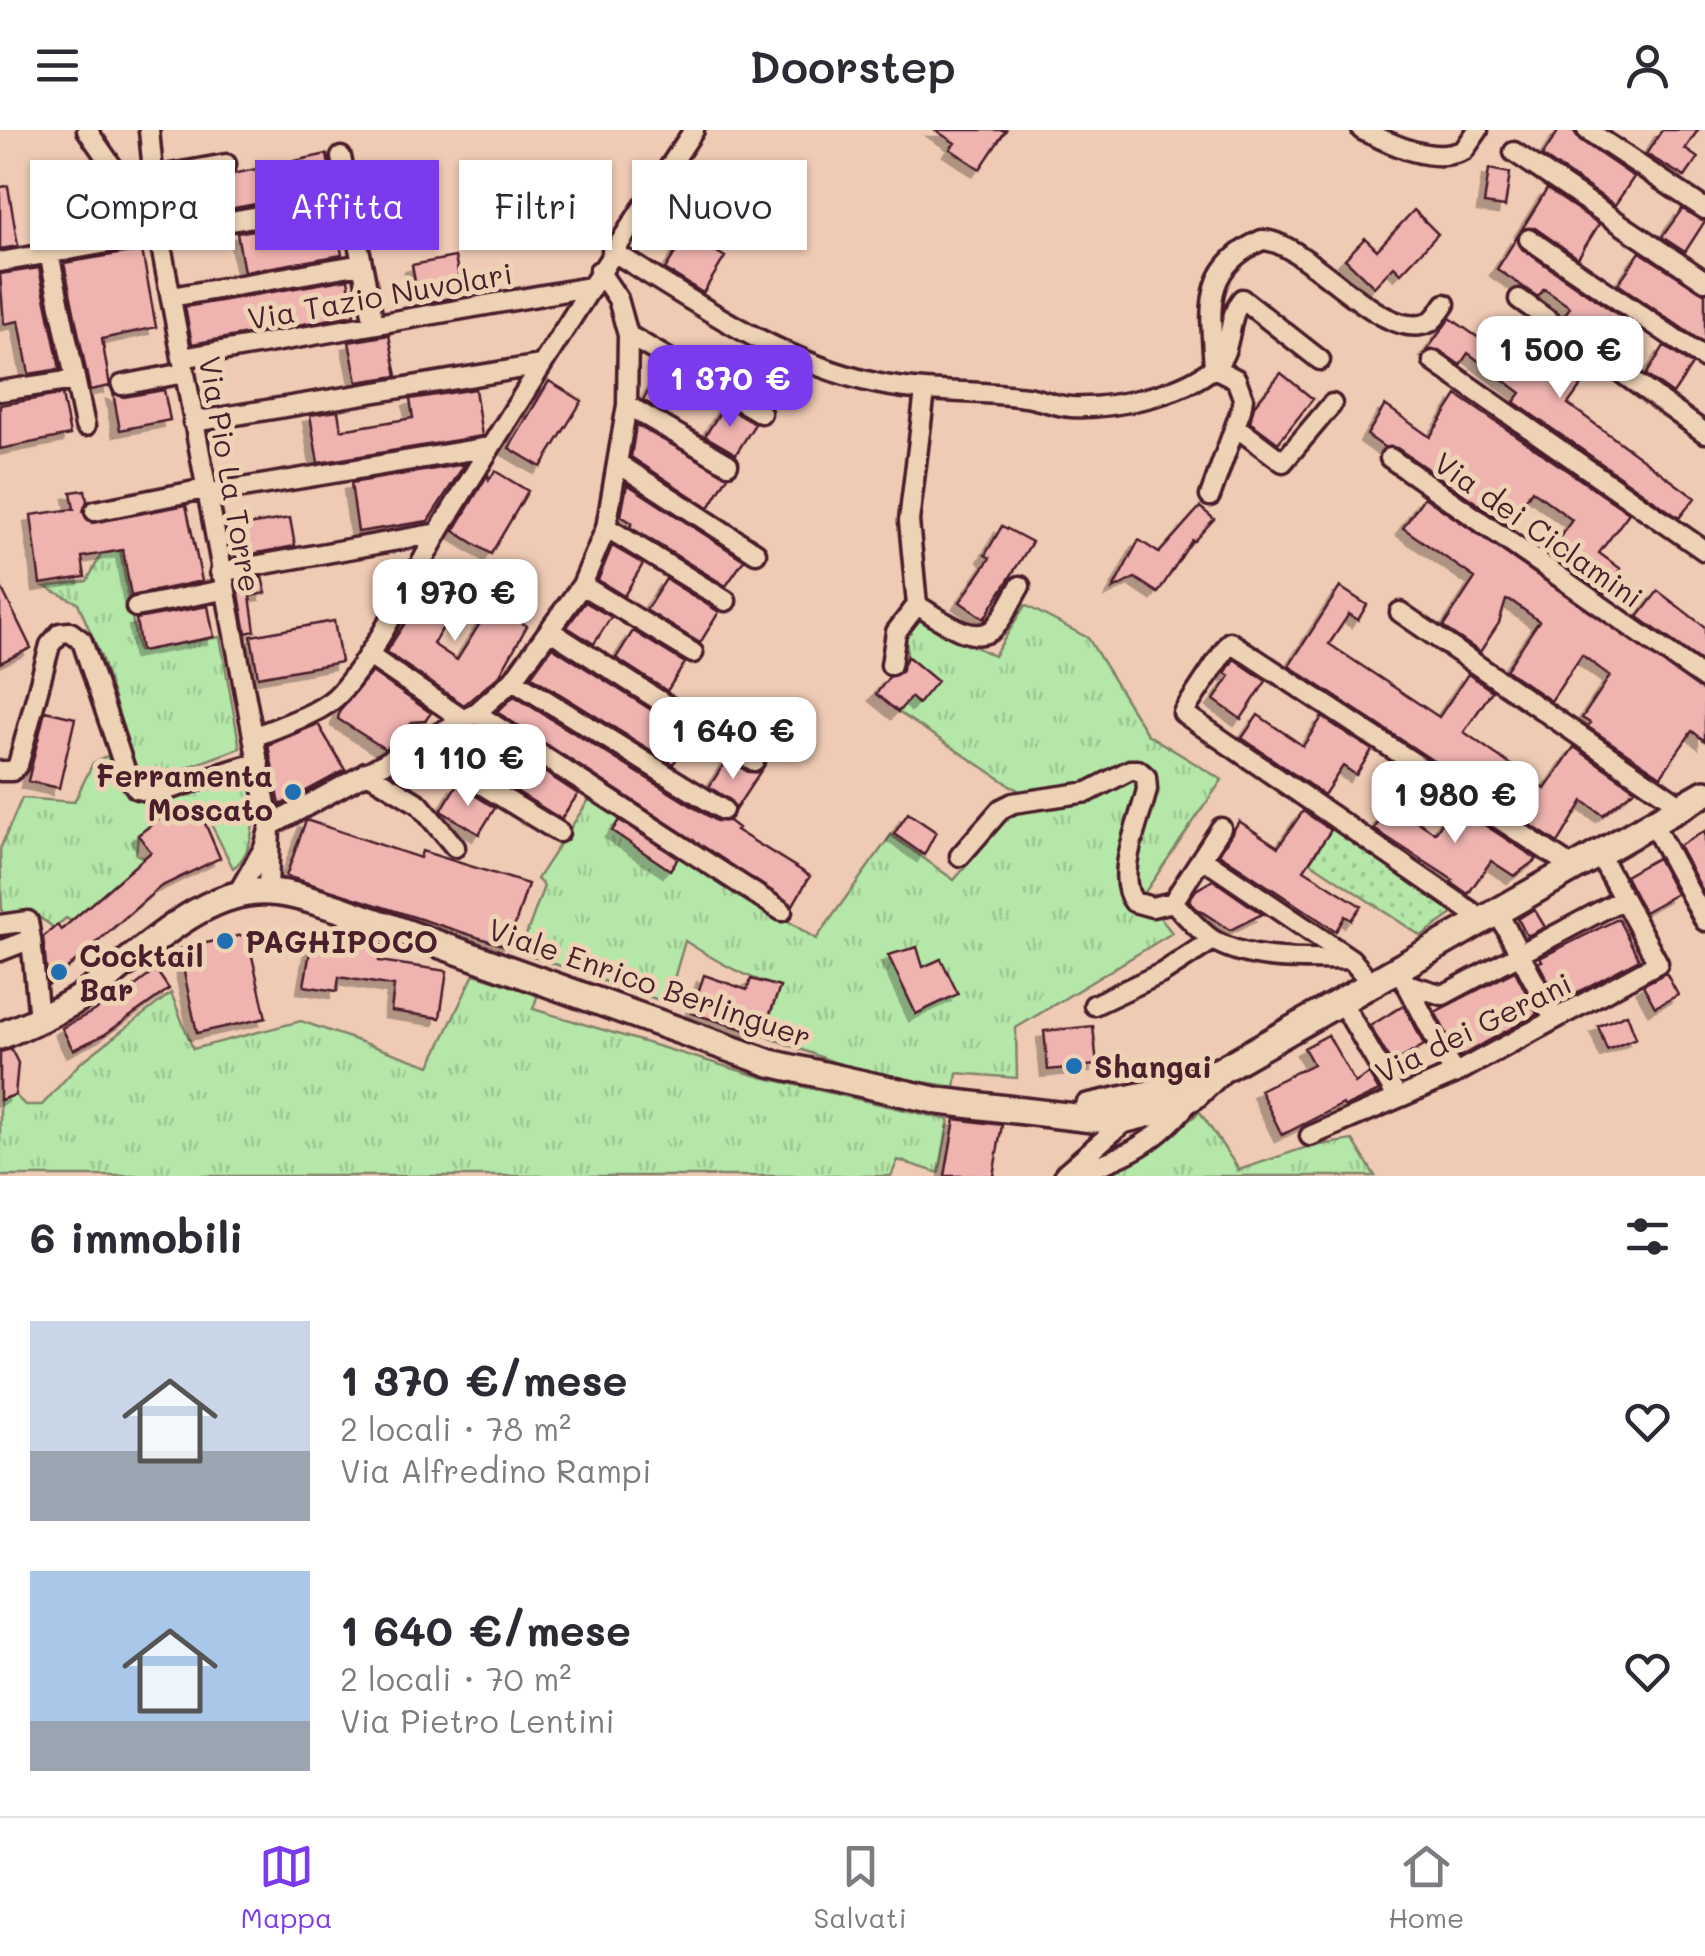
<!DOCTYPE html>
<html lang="it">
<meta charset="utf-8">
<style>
body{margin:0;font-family:Mali,sans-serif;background:#f7f7f7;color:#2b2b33;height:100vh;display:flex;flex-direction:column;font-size:38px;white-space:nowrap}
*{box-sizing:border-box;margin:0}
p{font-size:32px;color:#7c7c81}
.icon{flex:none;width:55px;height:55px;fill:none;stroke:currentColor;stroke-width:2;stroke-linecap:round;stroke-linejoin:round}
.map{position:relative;height:1046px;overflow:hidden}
.sheet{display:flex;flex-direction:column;background:#fff;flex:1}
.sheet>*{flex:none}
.guide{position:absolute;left:30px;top:30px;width:1000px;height:90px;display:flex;gap:20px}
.price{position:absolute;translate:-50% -85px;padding:0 22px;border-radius:20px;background:#fff;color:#222;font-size:32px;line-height:65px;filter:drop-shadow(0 2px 5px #0008)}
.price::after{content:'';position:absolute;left:50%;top:60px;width:30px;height:22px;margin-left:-15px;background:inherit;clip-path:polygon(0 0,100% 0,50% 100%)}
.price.active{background:#7c3aed;color:#fff}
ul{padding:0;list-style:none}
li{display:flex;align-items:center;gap:30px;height:250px;padding:0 30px}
li span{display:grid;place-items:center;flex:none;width:280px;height:200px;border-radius:0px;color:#555}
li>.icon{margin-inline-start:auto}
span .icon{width:120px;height:120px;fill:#fffc;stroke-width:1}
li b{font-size:42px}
h2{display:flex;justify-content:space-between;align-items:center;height:120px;padding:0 30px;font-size:42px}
.pill{padding:0 35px;border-radius:0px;background:#fff;box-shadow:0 2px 8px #0004;font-size:35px;line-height:90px}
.pill.active{background:#7c3aed;color:#fff}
header{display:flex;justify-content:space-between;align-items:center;height:130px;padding:0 30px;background:#fff;font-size:45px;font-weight:600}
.menu{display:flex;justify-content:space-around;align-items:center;height:140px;border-top:2px solid #e1e1e2;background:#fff;font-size:28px;color:#7c7c81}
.menu a{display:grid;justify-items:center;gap:5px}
.menu .active{color:#7c3aed}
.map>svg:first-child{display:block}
.grass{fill:url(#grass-tufts);stroke:#80836a;stroke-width:2.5}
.park{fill:url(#park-dots);stroke:#80836a;stroke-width:2.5}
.building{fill:#efb3b0;stroke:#4a1f2b;stroke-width:2.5;filter:url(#shadow)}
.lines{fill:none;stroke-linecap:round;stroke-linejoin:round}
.minor-casing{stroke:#4a1f2b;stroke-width:25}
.secondary-casing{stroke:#4a1f2b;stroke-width:32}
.minor{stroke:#eed2b5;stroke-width:18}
.secondary{stroke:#eed2b5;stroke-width:25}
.poi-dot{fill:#1f6fb2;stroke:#eed2b5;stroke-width:4}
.labels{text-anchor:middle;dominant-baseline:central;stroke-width:10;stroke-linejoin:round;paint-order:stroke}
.street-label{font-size:30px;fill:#4a1f2b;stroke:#eed2b5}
.poi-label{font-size:30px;font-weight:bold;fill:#4a1f2b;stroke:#eed2b5;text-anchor:start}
</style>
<header><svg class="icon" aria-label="menu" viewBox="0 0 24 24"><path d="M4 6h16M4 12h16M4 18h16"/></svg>Doorstep<svg class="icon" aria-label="person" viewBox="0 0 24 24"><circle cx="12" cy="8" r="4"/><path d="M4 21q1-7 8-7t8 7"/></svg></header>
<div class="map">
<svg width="1705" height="1046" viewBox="0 0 1705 1046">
<defs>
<pattern id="grass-tufts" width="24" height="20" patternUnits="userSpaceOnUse" patternTransform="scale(2.5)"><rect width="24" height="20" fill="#b5e7a8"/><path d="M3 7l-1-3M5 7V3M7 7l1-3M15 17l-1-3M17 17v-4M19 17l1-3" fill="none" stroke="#9dc691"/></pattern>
<pattern id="park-dots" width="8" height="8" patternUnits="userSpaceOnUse" patternTransform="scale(2.5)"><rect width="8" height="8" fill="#b5e7a8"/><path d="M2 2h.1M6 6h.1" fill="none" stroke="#9dc691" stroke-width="1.8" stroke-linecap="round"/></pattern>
<filter id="shadow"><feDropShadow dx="-7" dy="7" stdDeviation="0" flood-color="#0004"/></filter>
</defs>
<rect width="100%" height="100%" fill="#efcab4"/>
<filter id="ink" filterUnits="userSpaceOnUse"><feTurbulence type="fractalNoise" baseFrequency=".01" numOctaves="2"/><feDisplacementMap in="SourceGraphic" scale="20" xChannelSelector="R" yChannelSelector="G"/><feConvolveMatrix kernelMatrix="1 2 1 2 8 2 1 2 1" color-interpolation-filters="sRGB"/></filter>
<g filter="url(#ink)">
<!-- grass -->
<path class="grass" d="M120,420L138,521L220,507L240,618L148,652L140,646L135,636L101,527L78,473L45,457L87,451L102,423Z
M1025,475L1088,508L1147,604L1222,650L1143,765L1172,803L1016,898L1017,948L957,943L955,957L860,942L763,905L780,857C744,847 716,831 685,811L667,873L520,822L544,756L537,749L592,665L816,809L891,705L954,750L1005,691L1022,681L1045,678L898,582L911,567L919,573L936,551L907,526L905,481L994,526Z
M107,626L118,650L135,666L235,645L250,652C256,677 256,722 233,738L202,676L168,691L162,686L138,705L136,724L144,728L71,791L66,788L54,798C36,783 26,780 2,783L0,719L22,668L74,672L93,633Z
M474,844L538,864L533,879L761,947L949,990L939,1043L898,1030L891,1046H0V970L15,965L25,975H42L79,934L171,863L193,919L301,891L430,936Z
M1200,982L1239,1040L1307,1017L1353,1010L1375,1046H1106L1140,1027Z"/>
<!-- park -->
<path class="park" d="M1332,698L1457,781L1421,806L1310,732Z"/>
<!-- building -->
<path class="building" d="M935,0H1006L980,39L950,19L955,13Z
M1559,0H1573L1580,10L1634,47L1615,75L1542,26Z
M1662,0H1698L1685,19L1698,28L1685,47L1646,24Z
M327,24L333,60L196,85L191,53Z
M688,31L724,55L713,70L724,77L701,112L725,127L703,163L665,139L689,101L683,97L691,86L664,68Z
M1489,39L1510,43L1505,77L1484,74Z
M100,51L112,100L71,107L66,79L59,80L55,59Z
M8,56L18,116L0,119V57Z
M1547,59L1599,94L1578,128L1535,98L1522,99Z
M1682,79L1705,91L1685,122L1662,107Z
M1414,80L1438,104L1401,143L1394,136L1374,157L1345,129L1365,108L1377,120Z
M335,85L342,125L244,142L237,103Z
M1517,107L1522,119L1630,193L1616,213L1587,192L1582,199L1564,186L1570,177L1544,159L1538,167L1497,139Z
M142,120L156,197L102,209L110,256L90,260L64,133Z
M1640,122L1705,164V214L1618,154Z
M455,127L463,166L419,174L412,135Z
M39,138L60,239L29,244L19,191L4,194L0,144Z
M348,149L354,185L192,214L185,177Z
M1450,188L1502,224L1526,190L1594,238L1568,274L1695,368L1679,388L1514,272L1521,263L1468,223L1460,235L1439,220H1427Z
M389,205L397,246L357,252L349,212Z
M1664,216L1692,235L1673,264L1646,245Z
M660,242L683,257L667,284L643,270Z
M1281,243L1313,269L1278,313L1250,292L1254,276Z
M549,251L582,271L541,337L509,318Z
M475,259L482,306L318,333L310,285L338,281L341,300L413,288L410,269Z
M164,260L170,290L120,300L113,263L124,267Z
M65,264L62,265L70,305L0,319V275Z
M1457,265L1629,383L1599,423L1621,439L1605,464L1548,424L1572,390L1532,360L1508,395L1397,318L1384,317L1367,305L1385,275L1430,307Z
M724,276L755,294L736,324L705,306Z
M636,295L728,346L709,378L631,327Z
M465,334L428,391L358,402L351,353Z
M495,341L528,361L491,424L454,401L488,344L489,350Z
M627,354L744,430L726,456L630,397L632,393L621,386Z
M85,360L87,371L83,382L92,393L186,375L202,451L131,466L123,420L82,427L85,447L40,454L31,385L74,379L71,362Z
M1424,367L1705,561V611L1692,601L1661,646L1588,597L1590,593L1582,588L1610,546L1582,525L1551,571L1506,540L1539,491L1513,472L1506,470L1499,493L1480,522L1443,497L1475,448L1403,398Z
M1200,377L1214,389L1194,411L1192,410L1158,463L1135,448L1113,459L1139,410L1159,423Z
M290,388L295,416L235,427L230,398Z
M1002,396L1032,412L984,489L960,472L990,428L985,425Z
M612,416L643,434L624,466L598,450Z
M437,444L465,462L433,514L457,530L492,474L527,496L499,546L464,575L386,522Z
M262,447L266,463L250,466L255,501L246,503L237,453Z
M666,449L719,482L700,513L646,480Z
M0,455L31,518L0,533Z
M1340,457L1367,475L1358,490L1349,484L1329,514L1439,587L1468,544L1492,561L1464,602L1545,659L1574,617L1635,659L1603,685L1583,671L1558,713L1289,536Z
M1658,461L1705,497V534L1638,487Z
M585,472L611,487L594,514L567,497Z
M208,476L214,507L141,521L136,489Z
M334,491L341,532L258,547L251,506Z
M633,501L685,533L667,561L616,528Z
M552,517L686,602L677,616L683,620L673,634L531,546Z
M907,526L937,551L918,574L911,567L898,582L876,564L889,547L901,542Z
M1234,529L1266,551L1241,589L1214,570L1230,546L1225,543Z
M372,542L431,583L425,591L412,592L394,614L385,619L338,589L340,580Z
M514,566L716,691H729L738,698L736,700L810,746L793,775L497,582Z
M45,581L75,588L59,658L28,651Z
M1258,585L1303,616L1322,587L1372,620L1356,645L1343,636L1324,665L1242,608Z
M318,594L345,640L280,675L268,615Z
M505,616L578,664L561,689L487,643Z
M727,629L748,642H760L735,680L730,670L709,657Z
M457,654L495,678L479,704L441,681Z
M1391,674L1435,703L1454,675L1537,729L1514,746L1491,731L1468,764L1451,752L1453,750L1374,699Z
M198,677L220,728L160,757L48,855L43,807L57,795L61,800L151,722L138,705L163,686L168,691Z
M1303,681L1331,700L1304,740L1361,776L1351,790L1345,786L1336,801L1219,724L1239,691L1278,717Z
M908,683L936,702L924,725L894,704Z
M306,690L420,728L422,721L528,754L508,817L286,746Z
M619,690L678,728L670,740L612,701Z
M1705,701V765L1679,716Z
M1657,728L1676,764L1644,782L1625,746Z
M1213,750L1262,784L1230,800L1196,778L1189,770L1196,760Z
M1534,779L1545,797L1527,806L1518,789Z
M1618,789L1639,829L1559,872L1538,832L1542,831L1540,828Z
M247,804L266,888L197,903L179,819Z
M313,804L381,815L379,831L447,841L440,888L391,881L394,856L339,847L337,861L304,856Z
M917,817L923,837L941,829L958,864L916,884L888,825Z
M156,840L169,859L104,905L73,920L62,898L122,866Z
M1515,841L1537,884L1459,927L1435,882Z
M1666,843L1678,865L1655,877L1643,855Z
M704,845L747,860L751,849L780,857L762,905L691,883Z
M1404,875L1424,915L1392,934L1370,896Z
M1627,884L1636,908L1607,920L1598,896Z
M1093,896L1097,935L1048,940L1044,901Z
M1328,905L1355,953L1369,944L1379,961L1345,977L1343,974L1282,1005L1260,960L1313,934L1304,918Z
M11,919L18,933L15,965L0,970V922Z
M955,989L1002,995L993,1046H945Z"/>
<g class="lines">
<defs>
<path id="minor" d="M87,0L156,100
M149,0L159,105L270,696L268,762
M1362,0C1391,14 1433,35 1464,20L1478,0
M1587,0L1705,79
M1514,22L1705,151
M341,27L374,194
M154,47L226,34
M1529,109L1705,229
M612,121C695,172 779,232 875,253C925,264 976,260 1026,267C1041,269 1055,276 1071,277C1112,279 1182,265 1214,237C1234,221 1226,188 1242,169L1320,230
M49,123L85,296
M0,132L350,70
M171,167L362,134
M1519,169L1705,303
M628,205L761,283
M182,228L589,157
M1433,231L1705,421
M1214,238C1211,181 1200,138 1262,110C1307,110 1382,216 1430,192C1436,188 1441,180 1445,174
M122,255L184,243
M0,261L74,250
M925,261L909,391L917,475C936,486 975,519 995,497C1005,486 1012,469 1020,456
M627,275L728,334
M193,292L541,235
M1236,297L1283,332L1332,274
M1390,328L1705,549
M619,334L756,423
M206,364L490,317
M1210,366L1241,280L1243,268L1236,249L1214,238
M95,381L205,359
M606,397L726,471
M220,442L438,403
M582,455L693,523
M136,477L223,460
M1400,482L1683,677
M549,500L754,631
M368,525L464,590
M891,535L896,502L917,475
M513,550L723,680
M476,583L782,781
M254,607C281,595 322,584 341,562C385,510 413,443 448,386C528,256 609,127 694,0
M417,615L559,702
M0,641H12L18,635L50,515L60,503L70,502L82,511L127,645L137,659L157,663L259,632
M366,642L419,674L455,717
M1653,694L1705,791
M960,726L1001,679L1013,673L1088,662L1130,640H1138L1146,647L1147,659C1141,689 1113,746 1134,772L1152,777L1173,772C1185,784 1199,801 1213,810C1252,833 1308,829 1351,829
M1202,728L1351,829L1371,853
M236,766L264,718L270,696L476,583L513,550L582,455L606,398L627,275L628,205L618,169L599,141
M1173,772L1221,698
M1497,781L1554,889
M1478,792L1472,782L1183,583L1230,512L1563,731L1570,741
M0,795L28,791L31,809
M0,821L31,809L39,889
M1403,847L1454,944
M1406,854L1443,865L1623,769
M1341,871L1397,967
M1094,875L1162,843L1213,810
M1310,1006L1454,944L1658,833L1599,724
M1065,1043L1129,988
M1068,1046C1120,1029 1152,1017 1188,973"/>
<path id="secondary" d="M0,906C29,894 58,882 84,865C134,831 193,766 256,762C285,760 313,771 340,779L770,933L939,971L1092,989H1126L1170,978L1194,966L1221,940
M1088,977L1173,959L1221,940L1705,663"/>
</defs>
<!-- minor casing -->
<use href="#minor" class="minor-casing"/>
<!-- secondary casing -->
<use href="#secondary" class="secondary-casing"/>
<!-- minor -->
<use href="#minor" class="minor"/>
<!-- secondary -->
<use href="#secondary" class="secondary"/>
</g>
</g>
<!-- markers -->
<g class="poi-dot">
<circle cx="293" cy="662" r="10"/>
<circle cx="225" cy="811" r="10"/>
<circle cx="59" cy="842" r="10"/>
<circle cx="1074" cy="936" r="10"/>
</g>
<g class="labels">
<!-- street labels -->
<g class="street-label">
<text transform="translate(380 165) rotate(-10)">Via Tazio Nuvolari</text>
<text transform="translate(231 344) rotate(80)">Via Pio La Torre</text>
<text transform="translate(1539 399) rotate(35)">Via dei Ciclamini</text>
<text transform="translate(650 852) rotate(19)">Viale Enrico Berlinguer</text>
<text transform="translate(1473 897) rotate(-26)">Via dei Gerani</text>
</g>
<!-- poi labels -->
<g class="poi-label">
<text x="273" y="645" text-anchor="end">Ferramenta<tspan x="273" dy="34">Moscato</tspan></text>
<text x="245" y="811">PAGHIPOCO</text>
<text x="79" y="825">Cocktail<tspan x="79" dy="34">Bar</tspan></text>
<text x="1094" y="936">Shangai</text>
</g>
</g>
</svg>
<b class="price" style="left:1560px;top:271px">1 500 €</b>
<b class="price active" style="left:730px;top:300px">1 370 €</b>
<b class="price" style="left:455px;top:514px">1 970 €</b>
<b class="price" style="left:733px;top:652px">1 640 €</b>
<b class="price" style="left:468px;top:679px">1 110 €</b>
<b class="price" style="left:1455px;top:716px">1 980 €</b>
<div class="guide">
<a class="pill">Compra</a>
<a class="pill active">Affitta</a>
<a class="pill">Filtri</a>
<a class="pill">Nuovo</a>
</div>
</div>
<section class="sheet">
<h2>6 immobili<svg class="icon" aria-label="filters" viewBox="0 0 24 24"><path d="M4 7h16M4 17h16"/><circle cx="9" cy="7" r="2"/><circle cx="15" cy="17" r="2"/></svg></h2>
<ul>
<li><span style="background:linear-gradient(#c9d6e8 65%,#9aa5b1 0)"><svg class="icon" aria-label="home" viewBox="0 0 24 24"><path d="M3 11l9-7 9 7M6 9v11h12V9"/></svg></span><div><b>1 370 €/mese</b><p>2 locali · 78 m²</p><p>Via Alfredino Rampi</p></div><svg class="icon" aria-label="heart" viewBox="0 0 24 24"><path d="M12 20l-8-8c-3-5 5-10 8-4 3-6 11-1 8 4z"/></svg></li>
<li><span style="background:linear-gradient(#a9c7e8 75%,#9aa5b1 0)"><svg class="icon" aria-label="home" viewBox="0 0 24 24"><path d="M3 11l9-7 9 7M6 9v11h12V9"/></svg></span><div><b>1 640 €/mese</b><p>2 locali · 70 m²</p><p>Via Pietro Lentini</p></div><svg class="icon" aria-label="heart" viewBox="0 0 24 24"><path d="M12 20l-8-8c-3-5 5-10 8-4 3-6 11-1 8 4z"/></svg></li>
</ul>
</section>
<nav class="menu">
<a class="active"><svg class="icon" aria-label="map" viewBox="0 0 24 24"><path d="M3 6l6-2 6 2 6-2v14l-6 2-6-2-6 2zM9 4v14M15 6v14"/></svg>Mappa</a>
<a><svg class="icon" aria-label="saved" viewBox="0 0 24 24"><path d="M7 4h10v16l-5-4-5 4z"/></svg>Salvati</a>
<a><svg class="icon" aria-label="home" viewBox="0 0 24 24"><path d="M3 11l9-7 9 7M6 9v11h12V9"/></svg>Home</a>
</nav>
